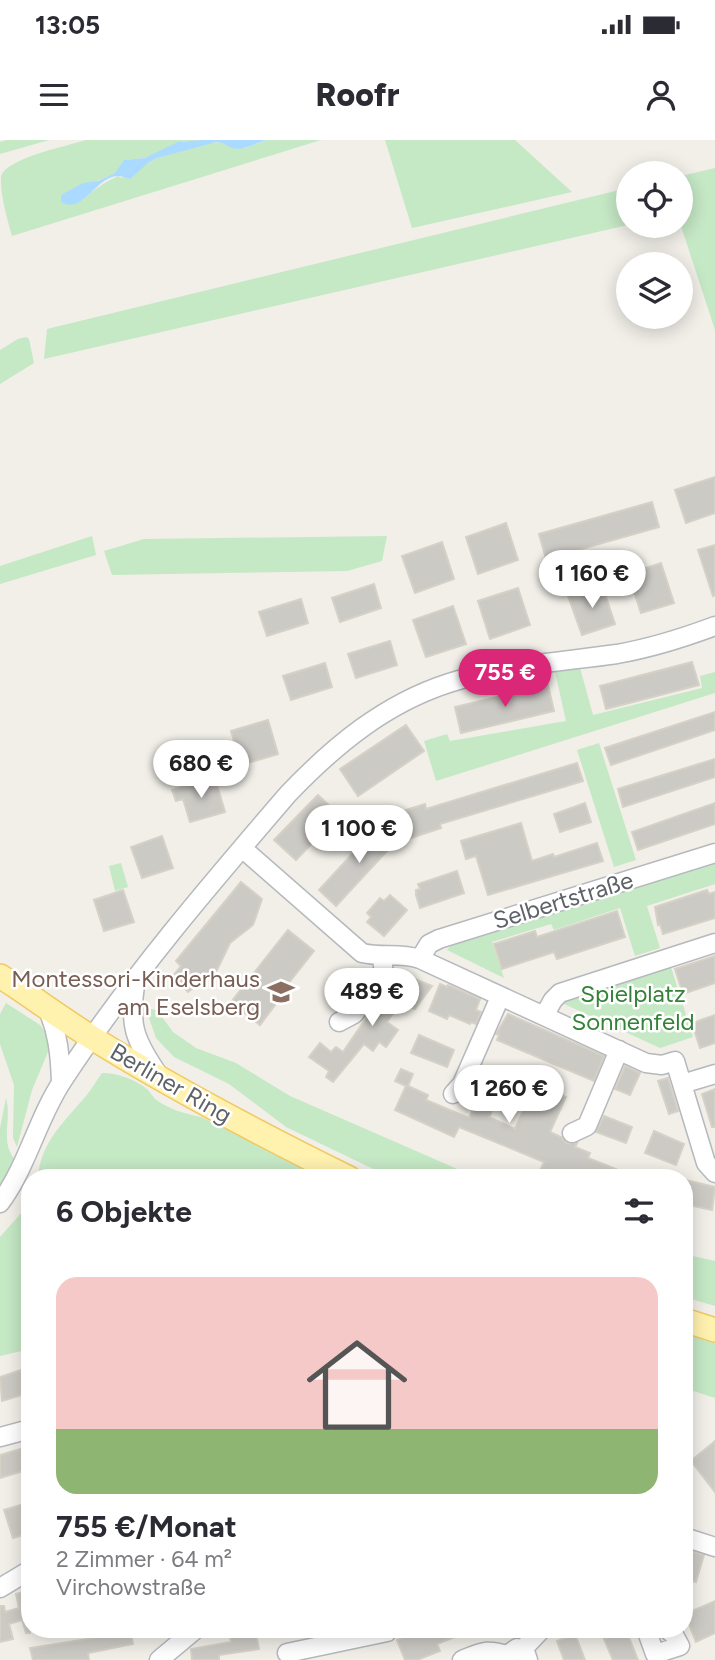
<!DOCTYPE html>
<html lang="de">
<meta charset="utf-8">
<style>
body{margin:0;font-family:Figtree,sans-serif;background:#f2f2f3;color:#2b2b33;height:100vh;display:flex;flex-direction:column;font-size:26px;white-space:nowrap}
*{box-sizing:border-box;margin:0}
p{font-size:23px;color:#7c7c81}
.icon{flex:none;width:38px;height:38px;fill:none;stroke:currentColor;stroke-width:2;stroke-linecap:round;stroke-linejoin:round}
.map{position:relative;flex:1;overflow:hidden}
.panel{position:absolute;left:21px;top:1029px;width:672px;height:469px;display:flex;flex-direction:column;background:#fff;border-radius:28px;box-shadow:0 4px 18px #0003}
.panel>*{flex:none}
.tools{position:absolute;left:616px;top:21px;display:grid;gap:14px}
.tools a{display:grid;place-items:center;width:77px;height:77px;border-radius:50%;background:#fff;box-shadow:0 4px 18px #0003;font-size:35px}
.price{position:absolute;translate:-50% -60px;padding:0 16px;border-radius:24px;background:#fff;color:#222;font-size:23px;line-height:46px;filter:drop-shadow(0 2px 4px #0008)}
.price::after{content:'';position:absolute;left:50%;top:42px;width:21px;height:16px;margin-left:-10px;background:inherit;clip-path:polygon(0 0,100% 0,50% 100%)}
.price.selected{background:#db2777;color:#fff}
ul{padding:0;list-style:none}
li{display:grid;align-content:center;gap:14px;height:371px;padding:0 35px}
li span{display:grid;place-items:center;height:217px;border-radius:21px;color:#555}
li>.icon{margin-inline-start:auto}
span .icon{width:126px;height:126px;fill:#fffc;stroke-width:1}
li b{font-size:30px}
h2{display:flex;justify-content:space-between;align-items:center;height:84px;padding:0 35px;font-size:30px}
.status{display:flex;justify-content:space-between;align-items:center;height:49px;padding:0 35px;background:#fff;direction:ltr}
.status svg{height:19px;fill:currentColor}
header{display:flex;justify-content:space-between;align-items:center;height:91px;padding:0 35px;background:#fff;font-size:32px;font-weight:800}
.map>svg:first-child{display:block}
.green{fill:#c5e8c5}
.water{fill:#aadaff}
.building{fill:#cccac5;stroke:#d6d1c6;stroke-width:2}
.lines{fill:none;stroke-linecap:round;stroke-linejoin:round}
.minor-casing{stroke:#b5b8bc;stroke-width:21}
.major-casing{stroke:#f2c960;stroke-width:26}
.minor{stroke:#fff;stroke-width:18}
.major{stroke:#fff2af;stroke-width:23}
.labels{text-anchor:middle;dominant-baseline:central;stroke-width:5;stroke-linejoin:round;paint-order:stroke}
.street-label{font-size:24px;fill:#5f6368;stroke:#fff}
.education-label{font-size:24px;fill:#785e54;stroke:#fff;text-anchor:end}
.park-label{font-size:24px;fill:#348238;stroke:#fff}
</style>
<div class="status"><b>13:05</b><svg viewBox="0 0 49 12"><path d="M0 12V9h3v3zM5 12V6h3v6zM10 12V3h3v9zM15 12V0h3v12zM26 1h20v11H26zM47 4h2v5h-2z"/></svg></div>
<header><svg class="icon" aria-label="menu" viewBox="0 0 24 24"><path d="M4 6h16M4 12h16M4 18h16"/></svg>Roofr<svg class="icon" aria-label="person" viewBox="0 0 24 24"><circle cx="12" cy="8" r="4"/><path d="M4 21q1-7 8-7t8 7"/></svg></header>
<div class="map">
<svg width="715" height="1520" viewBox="0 0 715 1520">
<rect width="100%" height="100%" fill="#f1efe8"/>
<!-- green -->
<path class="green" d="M7,0H49L0,14V2Z
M86,0H204L195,2L184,1L145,18L124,20L116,33L61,56L82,60C94,50 103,43 118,36L122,38L157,18L207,3L223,2L233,8H245L267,0H321L12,96C7,78 0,55 1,36C7,18 67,6 86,0Z
M385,0H515L572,52L412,88Z
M715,28V190L681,86V36Z
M628,48V85L44,219L47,189Z
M26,197L29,199L34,223L0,244V210L18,199Z
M92,396L96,415L0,444V426Z
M387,396L382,421L347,431L112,435L104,411L144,399Z
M580,528L593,575L702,548L700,536L715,532V553L436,641L424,601L447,594L450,601L566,581L555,532Z
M599,603L636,720L614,727L577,610Z
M715,720V744L647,766L660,808L635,816L620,768L554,790L551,784L492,802L504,838L447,810L452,804Z
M121,723L128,747L115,751L109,726Z
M671,827L693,897L660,908L562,863L569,859Z
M6,863L40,885L48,896L50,907L32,950L17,1007L13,998L14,945L0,904V874Z
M151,869L157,870L173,892L196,908L236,923L290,956L478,1038H392L286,987L229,944L174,917L156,898L148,875Z
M102,933C117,933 135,939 148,950C150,952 152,956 155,959C168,969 185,974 201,977L326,1038H38C40,1003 64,982 86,956C92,949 96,941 102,933Z
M6,958C12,979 0,1001 14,1018L0,1047V988Z
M30,1063V1209L0,1216V1097Z
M684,1114L715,1121V1166L684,1157Z
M684,1189L715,1200V1258L684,1248Z"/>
<!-- water -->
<path class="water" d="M204,0H267C256,3 243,11 232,8C225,5 224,2 216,2L157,18L148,23L130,39C126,38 122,36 118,36C96,36 83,75 61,62V55L83,43L98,41L115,33L124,20L145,18L178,2Z"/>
<!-- building -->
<path class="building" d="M715,337V373L686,383L675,350Z
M652,362L659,387L546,419L539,394Z
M506,383L518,420L478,434L466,397Z
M442,402L454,439L415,453L402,416Z
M715,405V455L713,456L698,410Z
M661,423L674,463L641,473L628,434Z
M374,444L381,468L340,482L332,458Z
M602,445L615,484L582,495L568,456Z
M518,448L530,485L490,499L478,461Z
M301,459L308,483L267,496L259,472Z
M453,466L466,504L426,517L413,480Z
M390,501L397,525L356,538L348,514Z
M692,522L699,545L606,569L600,546Z
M325,523L332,547L291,560L283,536Z
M548,545L554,571L461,593L455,567Z
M715,572V590L611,625L605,608Z
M268,580L278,614L241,625L231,591Z
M406,585L424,611L358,656L340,629Z
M715,619V637L623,667L618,649Z
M577,623L583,641L440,684L441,688L408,699L401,677L407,675L406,670L425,664L426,669Z
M215,638L225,672L190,682L183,659L176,661L172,650Z
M318,655L339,675L296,720L274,700Z
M585,663L591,682L560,692L554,674Z
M715,663V684L638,710L632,692Z
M521,683L532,721L553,714L554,717L597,703L603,721L488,755L476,716L466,719L461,701Z
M378,686L382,690L386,686L399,698L336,766L319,750Z
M162,696L173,728L142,738L131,707Z
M457,731L464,753L420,768L416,755V750L420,749L418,744Z
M241,742L262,759L253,785L230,803L217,830L188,852L173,836L181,826L176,821Z
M123,750L134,782L104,791L94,760Z
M707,750L709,754L715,752V778L663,794L660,784L658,785L655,767Z
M390,755L407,770L384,796L367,782L371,777L367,773L380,758L384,761Z
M617,771L625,797L557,819L554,812L502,829L494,804L535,791L537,797Z
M288,790L314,811L273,863L275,865L260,885L231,862Z
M715,816V843L683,854L675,829Z
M407,836L432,846L415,869L400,863L387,882L398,890L386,907L379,902L373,911L364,904L333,942L326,937L329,931L309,917L320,903L331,912L336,907L343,912L373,868L385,874L399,838L405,841Z
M440,844L447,847L448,845L480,859L476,870L481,872L476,884L471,882L470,884L449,875L447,879L429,871Z
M508,874L604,916L594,941L497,900L499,895L496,894Z
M715,875V903L700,908L692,883Z
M419,895L454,910L447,927L411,913Z
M494,926L514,935L504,959L499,956L489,977L515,989L535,944L566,957L550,992L561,997L566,1003H577L575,1007L590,1013L588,1018L616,1029L612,1038H537L544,1022L459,987L454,997L395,970L406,946L395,941L401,929L413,934L408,946L428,955L426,960L469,978L481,953L473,950L482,930Z
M625,926L640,933L630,955L615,949Z
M668,938L678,971L669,974L658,941Z
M715,949V987H712L702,954Z
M604,976L632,987L626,1003L596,992Z
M654,991L684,1004L676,1025L645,1013Z
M686,1040L715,1047L712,1070L684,1064Z
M21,1230L28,1253L2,1261L0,1237Z
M715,1301V1352L691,1321Z
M30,1306V1329L0,1338V1315Z
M30,1362V1393L13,1398L4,1370Z
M684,1409L704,1415L696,1442L684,1439Z
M30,1450V1493H26L22,1480L9,1484L13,1499L0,1502V1466H4L5,1472L19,1468L16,1454Z
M715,1461V1493L696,1502L685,1474Z
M93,1489H130L133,1504L88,1513L89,1520H33L30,1508L94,1498Z
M229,1489H255L259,1509L219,1515V1520H192L191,1509L231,1502Z
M423,1489H472V1490L437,1504L440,1511L417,1520H405L397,1500Z
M626,1490L638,1520H613L604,1499Z
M575,1494L585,1520H564L557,1501Z"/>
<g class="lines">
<defs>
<path id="minor" d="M242,708L362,813C384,818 398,812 420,819L646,923L662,925L675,921L682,944L715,934
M420,819L429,804L439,799L715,713
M136,840C128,884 134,900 160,937
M47,867C58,893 60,914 61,942
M544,876L553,860L560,853L715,803
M339,882L354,874L384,836L382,816
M682,944L706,1023L715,1033
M453,954L462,944L500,857
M572,993L587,986L619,910
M0,1063C28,1025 37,979 63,940C129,839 209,746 288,654C334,606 384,564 449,543C504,525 561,522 617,514C651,508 683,498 715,486
M0,1297L30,1289
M684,1397L715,1407
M0,1448L30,1430
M646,1489L655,1514L680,1506L674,1495L667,1489
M523,1509L542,1489
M287,1513L387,1492L386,1489
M159,1520L196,1489
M462,1520C482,1512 487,1508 509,1516
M509,1520L510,1513L517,1508L525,1511L528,1520"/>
<path id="major" d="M0,836C31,856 62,879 94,899C176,950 262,995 349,1038
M684,1180L715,1190"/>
</defs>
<!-- minor casing -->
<use href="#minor" class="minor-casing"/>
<!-- major casing -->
<use href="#major" class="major-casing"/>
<!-- minor -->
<use href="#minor" class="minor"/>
<!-- major -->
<use href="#major" class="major"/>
</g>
<!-- icons -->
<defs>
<symbol id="school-bare" viewBox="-9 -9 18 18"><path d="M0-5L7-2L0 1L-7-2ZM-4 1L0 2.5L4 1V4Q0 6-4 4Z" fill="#8d6e63" stroke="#fff" stroke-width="2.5" paint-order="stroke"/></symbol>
</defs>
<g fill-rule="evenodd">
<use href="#school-bare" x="262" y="833" width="38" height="38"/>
</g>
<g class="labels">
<!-- street labels -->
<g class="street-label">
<text transform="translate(563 760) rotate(-17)">Selbertstraße</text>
<text transform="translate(171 943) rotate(30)">Berliner Ring</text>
</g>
<!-- education labels -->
<g class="education-label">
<text x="260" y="838">Montessori-Kinderhaus<tspan x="260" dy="28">am Eselsberg</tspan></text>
</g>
<!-- park labels -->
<g class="park-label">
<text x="633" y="853">Spielplatz<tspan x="633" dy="28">Sonnenfeld</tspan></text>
</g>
</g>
</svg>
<div class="tools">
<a><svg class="icon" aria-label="locate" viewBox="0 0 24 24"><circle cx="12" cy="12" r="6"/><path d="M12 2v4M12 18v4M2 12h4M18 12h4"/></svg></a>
<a><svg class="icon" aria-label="layers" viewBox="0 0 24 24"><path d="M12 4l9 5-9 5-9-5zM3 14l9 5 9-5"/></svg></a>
</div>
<b class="price" style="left:592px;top:470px">1 160 €</b>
<b class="price selected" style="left:505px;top:569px">755 €</b>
<b class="price" style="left:201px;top:660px">680 €</b>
<b class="price" style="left:359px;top:725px">1 100 €</b>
<b class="price" style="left:372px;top:888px">489 €</b>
<b class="price" style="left:509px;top:985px">1 260 €</b>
<section class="panel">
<h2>6 Objekte<svg class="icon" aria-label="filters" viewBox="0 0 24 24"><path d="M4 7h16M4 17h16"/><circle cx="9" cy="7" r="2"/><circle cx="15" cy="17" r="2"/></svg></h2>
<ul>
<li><span style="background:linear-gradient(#f6c9c9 70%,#8fb573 0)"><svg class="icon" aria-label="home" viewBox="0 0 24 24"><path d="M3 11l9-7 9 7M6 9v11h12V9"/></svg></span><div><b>755 €/Monat</b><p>2 Zimmer · 64 m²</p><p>Virchowstraße</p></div></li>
</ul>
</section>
</div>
